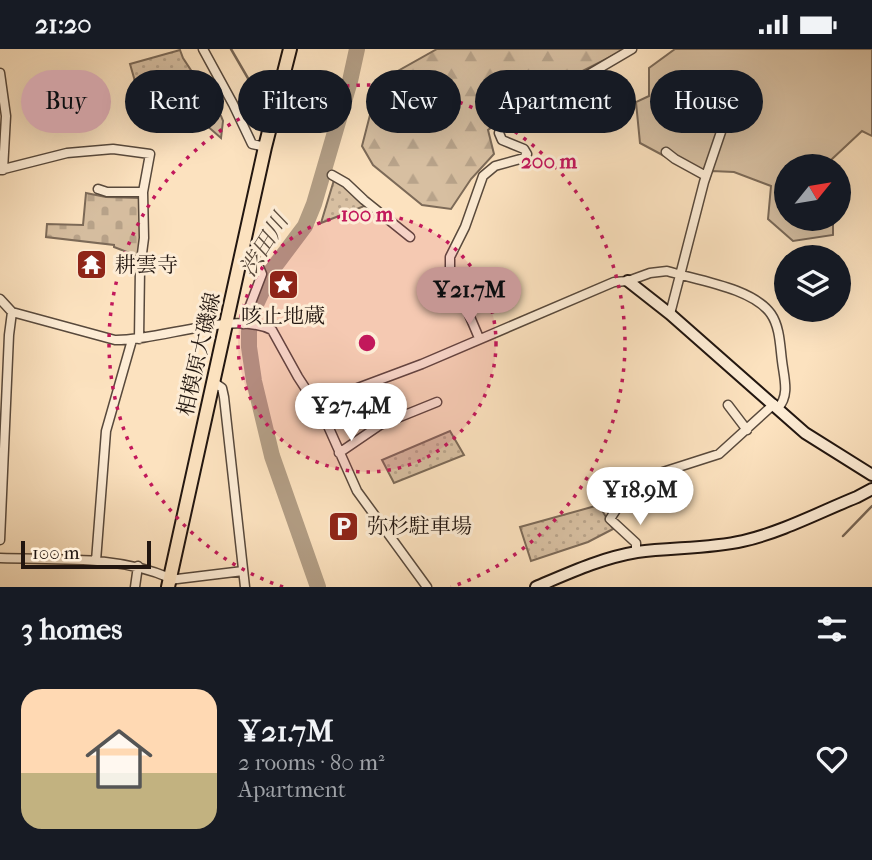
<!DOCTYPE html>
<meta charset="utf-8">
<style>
body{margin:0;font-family:"IM FELL French Canon","Noto Serif JP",serif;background:#242831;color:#f1f3f6;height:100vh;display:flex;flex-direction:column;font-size:26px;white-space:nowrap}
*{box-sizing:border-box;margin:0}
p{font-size:23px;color:#9ea1a6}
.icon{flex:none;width:38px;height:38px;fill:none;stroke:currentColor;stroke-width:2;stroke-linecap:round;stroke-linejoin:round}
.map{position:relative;height:538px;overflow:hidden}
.sheet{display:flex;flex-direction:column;background:#171b24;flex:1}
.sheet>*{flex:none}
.guide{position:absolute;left:21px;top:21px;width:831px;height:63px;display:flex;gap:14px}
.needle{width:46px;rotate:60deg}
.controls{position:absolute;left:774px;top:105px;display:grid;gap:14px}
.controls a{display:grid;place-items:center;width:77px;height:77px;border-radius:50%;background:#171b24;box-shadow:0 7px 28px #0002;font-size:35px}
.scale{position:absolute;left:21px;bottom:18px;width:130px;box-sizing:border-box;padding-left:7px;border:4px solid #221610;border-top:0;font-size:19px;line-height:24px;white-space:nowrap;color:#221610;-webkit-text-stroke:5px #fdecd5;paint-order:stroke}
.price{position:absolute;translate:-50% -60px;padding:0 16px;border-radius:24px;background:#fff;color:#222;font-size:23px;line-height:46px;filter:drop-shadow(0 2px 4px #0008)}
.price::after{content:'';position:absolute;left:50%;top:42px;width:21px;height:16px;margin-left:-10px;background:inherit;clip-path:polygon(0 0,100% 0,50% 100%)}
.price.active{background:#c59692;color:#111}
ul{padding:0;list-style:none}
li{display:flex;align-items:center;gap:21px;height:175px;padding:0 21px}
li span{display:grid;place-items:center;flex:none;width:196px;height:140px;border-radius:21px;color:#555}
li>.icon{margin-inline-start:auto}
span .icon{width:84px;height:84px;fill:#fffc;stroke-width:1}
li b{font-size:30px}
h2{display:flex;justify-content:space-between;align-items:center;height:84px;padding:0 21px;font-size:30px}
.chip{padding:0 24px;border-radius:32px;background:#171b24;box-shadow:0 7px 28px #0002;font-size:24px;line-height:63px}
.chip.active{background:#c59692;color:#111}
.status{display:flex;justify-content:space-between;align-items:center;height:49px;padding:0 35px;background:#171b24;direction:ltr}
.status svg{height:19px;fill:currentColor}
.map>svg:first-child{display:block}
.grass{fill:url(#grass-dots);stroke:#7c6a58;stroke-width:2}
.forest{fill:url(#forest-firs);stroke:#7c6a58;stroke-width:2}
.cemetery{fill:url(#cemetery-stones);stroke:#7c6a58;stroke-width:2}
.park{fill:#d7bfa1;stroke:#7c6a58;stroke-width:2}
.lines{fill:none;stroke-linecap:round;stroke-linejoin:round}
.stream{stroke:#786756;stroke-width:2.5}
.river{stroke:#b29d84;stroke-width:16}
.street-casing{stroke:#58493c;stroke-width:11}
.secondary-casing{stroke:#221610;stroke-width:14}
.primary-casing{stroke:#221610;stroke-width:16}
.street{stroke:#fdecd5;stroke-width:8}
.secondary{stroke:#fdecd5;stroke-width:10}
.primary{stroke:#fce2bf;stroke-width:12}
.ring{fill:none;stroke:#c2185b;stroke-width:3.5;stroke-dasharray:3.5 7}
.labels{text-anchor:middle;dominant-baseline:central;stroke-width:6;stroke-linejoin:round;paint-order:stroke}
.poi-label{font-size:21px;fill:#221610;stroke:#fdecd5;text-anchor:start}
.street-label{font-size:21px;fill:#221610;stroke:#fdecd5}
.water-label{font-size:23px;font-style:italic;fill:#5c4c3e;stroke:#fdecd5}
.centre{fill:#c2185b;stroke:#fdecd5;stroke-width:3.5}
.ring-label{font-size:21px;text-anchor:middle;font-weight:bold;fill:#c2185b;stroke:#fdecd5;stroke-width:6;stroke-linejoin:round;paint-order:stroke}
</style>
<div class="status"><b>21:20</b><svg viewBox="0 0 49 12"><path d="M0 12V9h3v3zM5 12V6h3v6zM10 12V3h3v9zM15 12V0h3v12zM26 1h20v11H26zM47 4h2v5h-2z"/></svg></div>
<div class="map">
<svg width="872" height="538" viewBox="0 0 872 538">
<defs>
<pattern id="grass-dots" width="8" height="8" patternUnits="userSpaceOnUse" patternTransform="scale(1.75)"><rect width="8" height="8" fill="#d7bfa1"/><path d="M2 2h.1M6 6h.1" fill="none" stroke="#b8a38a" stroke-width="1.8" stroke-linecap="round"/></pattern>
<pattern id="forest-firs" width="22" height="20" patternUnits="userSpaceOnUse" patternTransform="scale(1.75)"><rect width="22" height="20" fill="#d7bfa1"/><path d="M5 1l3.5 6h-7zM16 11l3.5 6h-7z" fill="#b8a38a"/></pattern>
<pattern id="cemetery-stones" width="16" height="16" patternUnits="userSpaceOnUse" patternTransform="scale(1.75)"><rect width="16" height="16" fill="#d7bfa1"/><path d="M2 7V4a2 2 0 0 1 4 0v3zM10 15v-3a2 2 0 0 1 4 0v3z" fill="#b8a38a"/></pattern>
</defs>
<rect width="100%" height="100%" fill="#fce2bf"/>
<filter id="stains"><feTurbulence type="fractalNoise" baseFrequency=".00286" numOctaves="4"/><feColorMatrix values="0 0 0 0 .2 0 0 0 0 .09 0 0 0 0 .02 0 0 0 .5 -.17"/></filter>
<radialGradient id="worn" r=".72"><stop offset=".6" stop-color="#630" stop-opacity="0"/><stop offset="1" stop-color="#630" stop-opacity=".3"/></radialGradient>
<!-- grass -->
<path class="grass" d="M180,1L183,9L221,67L223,72L221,89L197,68L149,81L130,15Z
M335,130L367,156L321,174L334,131Z
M450,382L464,406L394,434L382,411Z
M599,456L613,480L588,493L531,512L520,478Z"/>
<!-- forest -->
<path class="forest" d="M437,0H626L549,39L543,34L529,37L509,66L488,81L494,105L471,130L451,160L422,156L373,116L362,97L371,62L389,27Z"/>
<!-- cemetery -->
<path class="cemetery" d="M86,144L106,148L140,149L142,193L140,208L114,198V196L46,188L47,175L83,176Z"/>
<!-- park -->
<path class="park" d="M675,0H872V87L862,82L831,111V117H786V170H833V186L793,192L768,170L771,137L734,123L712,122L709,131L640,94L636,53L649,47V19Z"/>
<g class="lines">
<!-- stream -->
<path class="stream" d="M231,0L256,43
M843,487L872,457"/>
<!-- river -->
<path class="river" d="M318,538L272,407L254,332L249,298V283L251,266L272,221L305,177L314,155L350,32L357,0"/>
<defs>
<path id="street" d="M203,0L233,55L252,95L265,98
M0,24L6,67L3,121
M666,103L675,110L706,127
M0,121L67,104L113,100L150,105L143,143L144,189L140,220L139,290
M332,126L346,134L364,151L410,188
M98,140L107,143H143
M242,199L253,204L262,225L243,275
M0,250L12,263L115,291C161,292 232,261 272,281L298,328L324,368L357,442L427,538
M670,265L704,133L724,74L726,58
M479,289L450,221V208L465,178L483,127L495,117L524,109L527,105L524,100L502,91L499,84L501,77L632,0
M212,332L222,339L224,348L245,538
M315,355L422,315L614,233L628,232L650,224L667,222C696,231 753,239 771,265C780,278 780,297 782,312C784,329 790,346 778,359
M728,356L747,381
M339,404L380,376L437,353
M0,491L9,286L12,263
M636,503V494L610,470L623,450L641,430L719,405L774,355
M0,509C57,511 117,506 170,529
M96,512L106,382L132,291
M169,531L243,522
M135,538L138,517"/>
<path id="secondary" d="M628,232L670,265L805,384L872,426
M536,538C569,524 601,509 637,503C672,498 708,500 743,492C782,483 820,463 857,448L872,440"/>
<path id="primary" d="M168,538L265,98L290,0"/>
</defs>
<!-- street casing -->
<use href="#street" class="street-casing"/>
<!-- secondary casing -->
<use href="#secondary" class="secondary-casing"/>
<!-- primary casing -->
<use href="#primary" class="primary-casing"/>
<!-- street -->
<use href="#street" class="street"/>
<!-- secondary -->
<use href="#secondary" class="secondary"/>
<!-- primary -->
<use href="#primary" class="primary"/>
</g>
<!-- distance rings -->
<circle cx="367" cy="294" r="129" fill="#c2185b" fill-opacity=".12"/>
<g class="ring">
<circle cx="367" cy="294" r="129"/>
<path d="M283 538A258 258 0 1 1 451 538"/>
</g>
<!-- icons -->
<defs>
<symbol id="temple-square" viewBox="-11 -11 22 22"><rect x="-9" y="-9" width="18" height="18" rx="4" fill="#8f2418" stroke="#fdecd5"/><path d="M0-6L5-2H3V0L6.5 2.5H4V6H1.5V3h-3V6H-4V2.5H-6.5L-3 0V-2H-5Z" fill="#fff"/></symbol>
<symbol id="sight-square" viewBox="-11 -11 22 22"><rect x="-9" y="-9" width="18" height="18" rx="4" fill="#8f2418" stroke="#fdecd5"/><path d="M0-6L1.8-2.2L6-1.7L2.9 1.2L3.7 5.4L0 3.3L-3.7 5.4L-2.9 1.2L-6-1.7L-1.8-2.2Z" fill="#fff"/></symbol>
<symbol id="parking-square" viewBox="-11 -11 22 22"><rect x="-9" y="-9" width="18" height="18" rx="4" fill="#8f2418" stroke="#fdecd5"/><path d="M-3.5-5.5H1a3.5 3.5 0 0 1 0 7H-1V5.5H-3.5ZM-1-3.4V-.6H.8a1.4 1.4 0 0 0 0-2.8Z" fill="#fff"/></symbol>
</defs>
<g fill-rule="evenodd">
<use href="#temple-square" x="74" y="198" width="35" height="35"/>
<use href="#sight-square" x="266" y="218" width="35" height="35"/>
<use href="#parking-square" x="326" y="460" width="35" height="35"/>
</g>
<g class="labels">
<!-- poi labels -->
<g class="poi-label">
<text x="115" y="216">耕雲寺</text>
<text x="283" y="267" text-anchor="middle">咳止地蔵</text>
<text x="367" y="477">弥杉駐車場</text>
</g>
<!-- street labels -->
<g class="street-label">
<text transform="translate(199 305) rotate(-77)">相模原大磯線</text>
</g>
<!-- water labels -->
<g class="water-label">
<text transform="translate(264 196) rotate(-58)">渋田川</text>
</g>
</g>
<circle cx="367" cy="294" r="10" class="centre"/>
<g class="ring-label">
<text x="549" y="119">200 m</text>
<text x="367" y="172">100 m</text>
</g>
<rect width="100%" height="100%" filter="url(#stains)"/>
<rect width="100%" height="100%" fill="url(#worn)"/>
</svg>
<div class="controls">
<a><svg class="needle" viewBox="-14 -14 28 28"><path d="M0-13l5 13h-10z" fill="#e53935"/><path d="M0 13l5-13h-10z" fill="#9ea1a6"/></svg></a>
<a><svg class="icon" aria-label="layers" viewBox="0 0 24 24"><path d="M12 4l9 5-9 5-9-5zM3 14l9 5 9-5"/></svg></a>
</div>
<div class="scale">100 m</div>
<b class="price active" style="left:469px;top:278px">¥21.7M</b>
<b class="price" style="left:351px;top:394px">¥27.4M</b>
<b class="price" style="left:640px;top:478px">¥18.9M</b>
<div class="guide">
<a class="chip active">Buy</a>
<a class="chip">Rent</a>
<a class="chip">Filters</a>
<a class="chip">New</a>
<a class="chip">Apartment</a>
<a class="chip">House</a>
</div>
</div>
<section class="sheet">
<h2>3 homes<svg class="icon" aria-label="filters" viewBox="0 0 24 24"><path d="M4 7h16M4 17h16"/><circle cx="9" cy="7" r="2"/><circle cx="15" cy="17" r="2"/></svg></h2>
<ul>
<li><span style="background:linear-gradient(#ffd9b3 60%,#c2b280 0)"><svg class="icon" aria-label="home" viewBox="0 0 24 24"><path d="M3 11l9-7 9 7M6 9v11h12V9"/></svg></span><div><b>¥21.7M</b><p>2 rooms · 80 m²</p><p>Apartment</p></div><svg class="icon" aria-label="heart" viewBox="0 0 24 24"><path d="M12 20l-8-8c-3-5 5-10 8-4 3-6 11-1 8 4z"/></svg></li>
</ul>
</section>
